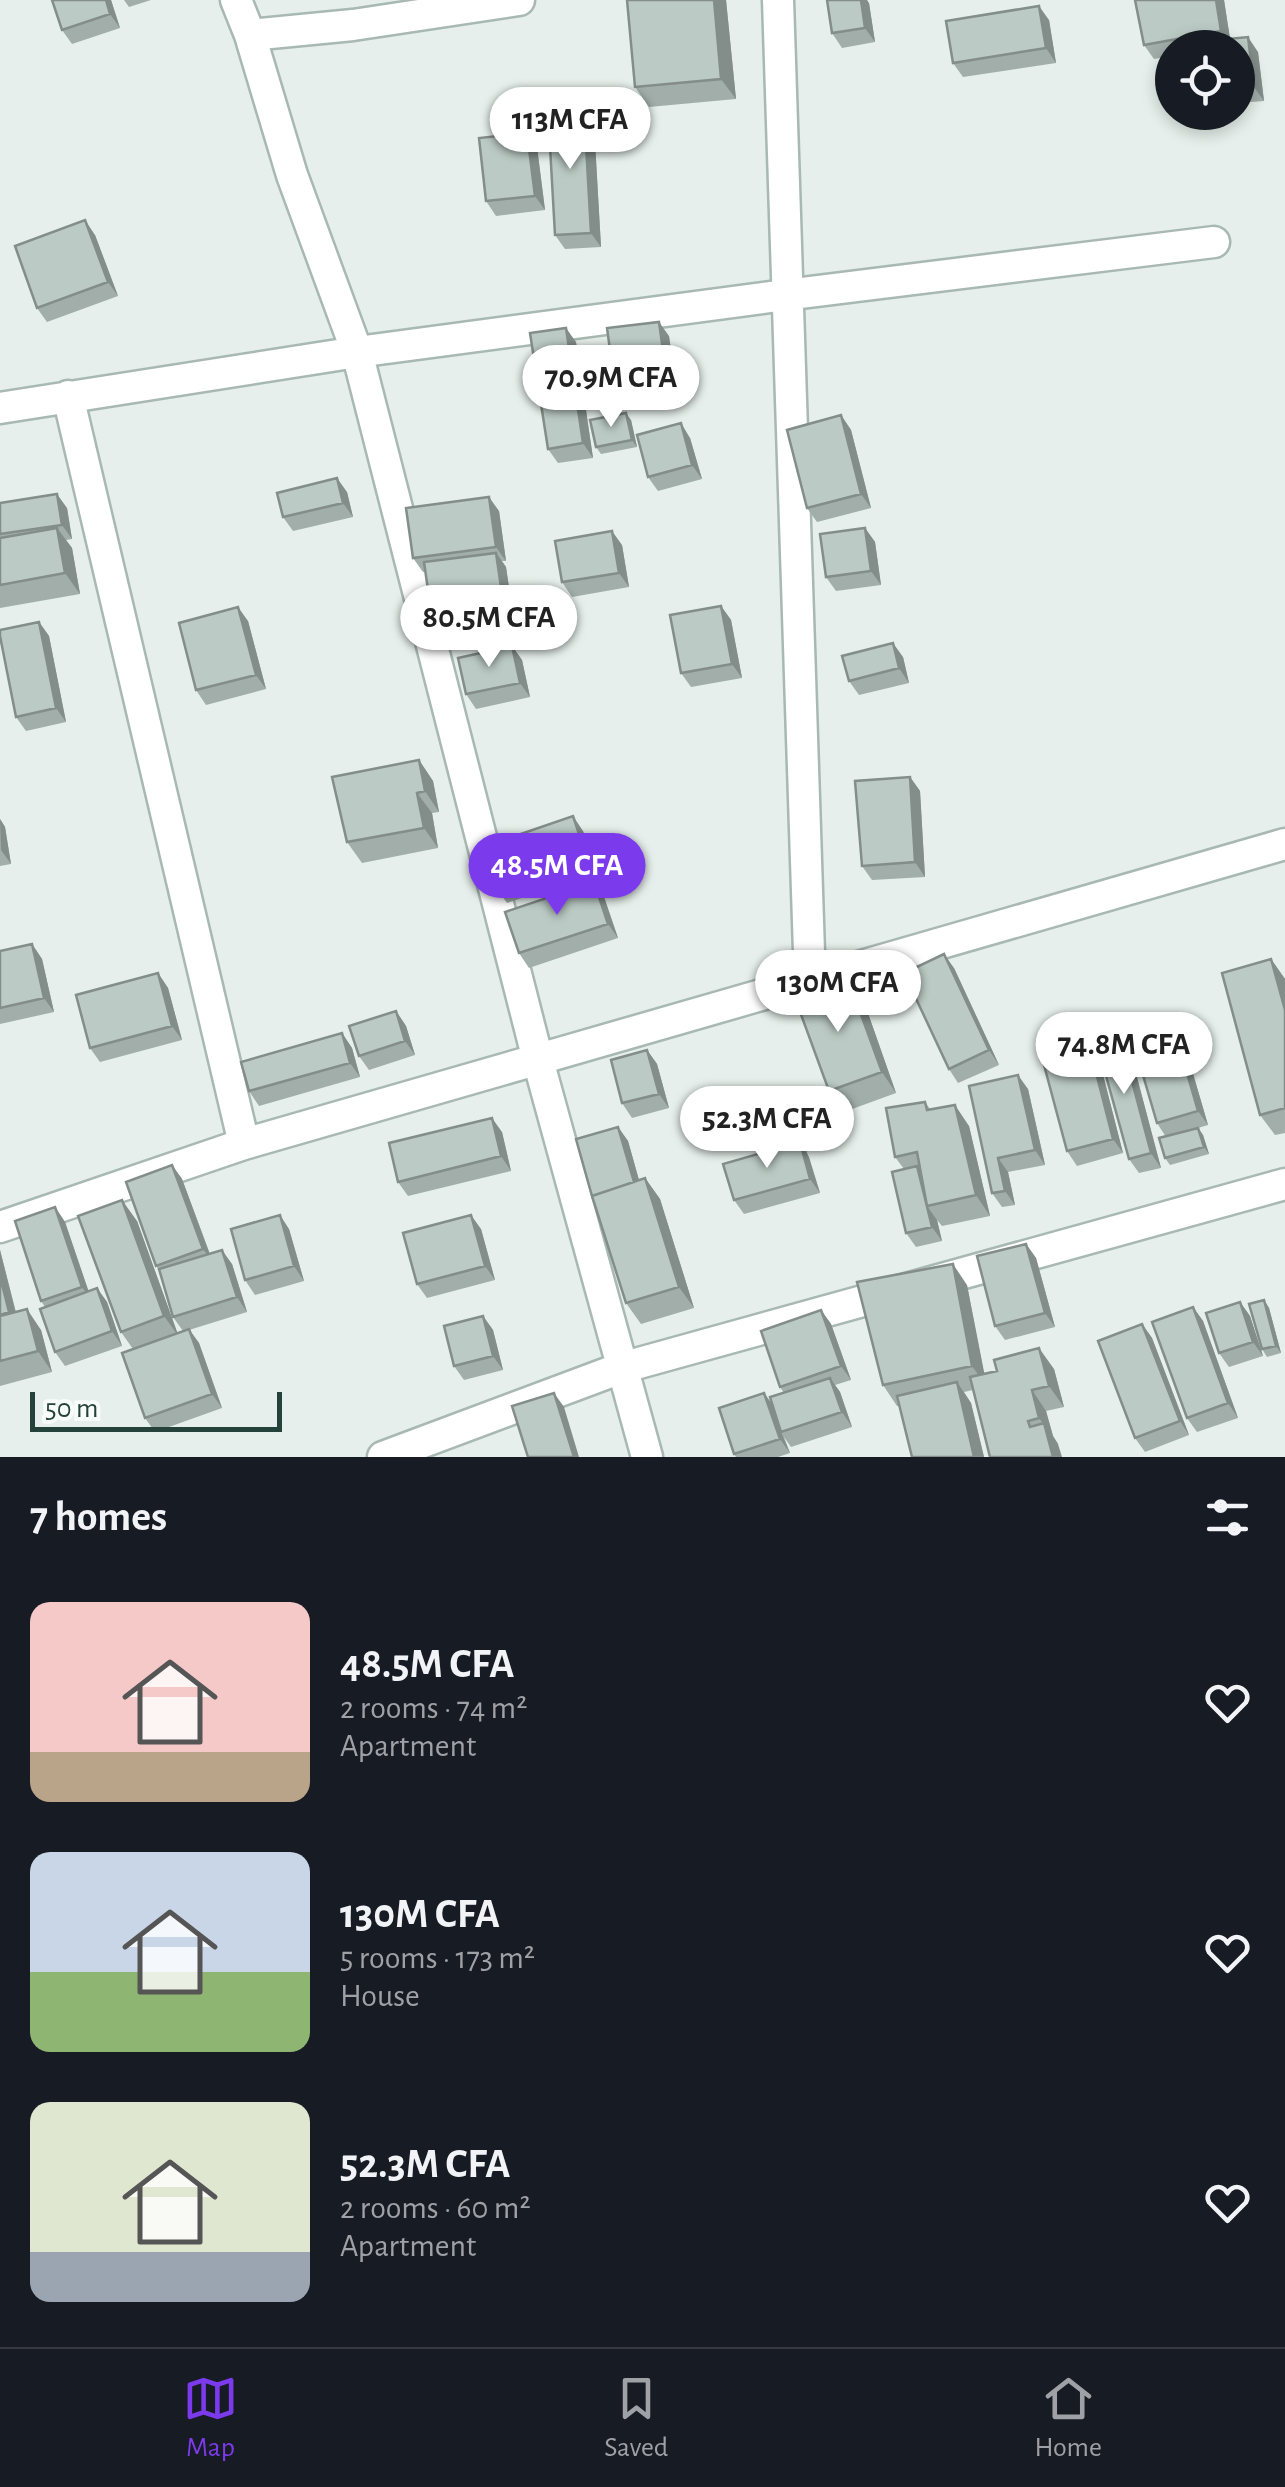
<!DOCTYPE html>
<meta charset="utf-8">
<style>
body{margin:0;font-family:"Alegreya Sans",sans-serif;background:#20242c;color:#f1f3f6;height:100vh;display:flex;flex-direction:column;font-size:38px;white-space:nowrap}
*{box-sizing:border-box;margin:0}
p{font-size:32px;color:#9ea1a6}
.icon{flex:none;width:55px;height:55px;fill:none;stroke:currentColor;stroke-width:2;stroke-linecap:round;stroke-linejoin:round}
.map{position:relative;height:1457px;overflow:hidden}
.drawer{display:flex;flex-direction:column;background:#171b24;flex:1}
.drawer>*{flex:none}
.fabs{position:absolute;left:1155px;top:30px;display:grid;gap:20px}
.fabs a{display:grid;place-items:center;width:100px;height:100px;border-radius:50%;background:#171b24;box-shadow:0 5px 15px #0003;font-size:50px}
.scale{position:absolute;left:30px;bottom:25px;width:252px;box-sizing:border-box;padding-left:10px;border:5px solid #24423a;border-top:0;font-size:28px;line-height:35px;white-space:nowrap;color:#24423a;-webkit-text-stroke:8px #f7fbf9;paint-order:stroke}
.price{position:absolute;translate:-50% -85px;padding:0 22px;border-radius:35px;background:#fff;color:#222;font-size:32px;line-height:65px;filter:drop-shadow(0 2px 5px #0008)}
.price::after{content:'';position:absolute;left:50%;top:60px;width:30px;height:22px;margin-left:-15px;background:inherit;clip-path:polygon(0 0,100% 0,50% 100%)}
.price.selected{background:#7c3aed;color:#fff}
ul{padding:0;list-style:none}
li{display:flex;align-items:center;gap:30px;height:250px;padding:0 30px}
li span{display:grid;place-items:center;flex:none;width:280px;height:200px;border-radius:20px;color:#555}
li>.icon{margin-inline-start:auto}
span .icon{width:120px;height:120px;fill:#fffc;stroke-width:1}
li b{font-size:42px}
h2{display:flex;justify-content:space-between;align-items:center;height:120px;padding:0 30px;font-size:42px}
.menu{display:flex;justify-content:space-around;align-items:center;height:140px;border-top:2px solid #363941;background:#171b24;font-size:28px;color:#9ea1a6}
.menu a{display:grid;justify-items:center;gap:5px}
.menu .selected{color:#7c3aed}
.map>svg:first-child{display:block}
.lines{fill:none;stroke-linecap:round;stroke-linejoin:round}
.minor-casing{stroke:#a8b8b2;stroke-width:35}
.minor{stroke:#fff;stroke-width:30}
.wall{fill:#a1aea9}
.shaded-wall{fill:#838d89}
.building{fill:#bbcac4;stroke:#838d89;stroke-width:2.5}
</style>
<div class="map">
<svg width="1285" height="1457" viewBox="0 0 1285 1457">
<rect width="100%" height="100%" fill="#e6efeb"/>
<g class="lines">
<defs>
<path id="minor" d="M236,0L250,35L292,175L357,352L538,1060L647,1457
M778,0L810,983
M250,35L353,25L519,0
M68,396L244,1144
M0,408L357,352L785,295L1214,242
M0,1227L244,1144L1285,844
M383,1457L621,1368L1285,1184"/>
</defs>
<!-- minor casing -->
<use href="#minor" class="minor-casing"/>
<!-- minor -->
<use href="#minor" class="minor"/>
</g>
<!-- wall -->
<path class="wall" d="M52,0H111L120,28L72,44L62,30Z
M124,0H151L129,7Z
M627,0H726L736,99L649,107L635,87Z
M1224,0L1230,39L1258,52L1264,101L1238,103V48H1172V56L1154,59L1144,45Z
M869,3L875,42L842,48L832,33Z
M1049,20L1056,63L963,77L953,63Z
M584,109L594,124L601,247L565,249L555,235Z
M527,133L537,147L545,210L496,216L486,201Z
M95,235L118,296L47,322L37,308Z
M669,336L675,379L623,386L613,372Z
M576,342L593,458L558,463L548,449Z
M841,415L851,430L871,508L817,522L807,508Z
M631,420L637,447L601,454L596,447Z
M690,438L702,479L658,491L648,477Z
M347,492L353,517L293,531L283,517Z
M0,503L67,508L72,539L66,540L72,548L80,594L0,608Z
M499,511L506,561H502L506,567L512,608L440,618L430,604L425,572H423L413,558Z
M865,528L875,542L881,585L836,591L826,577Z
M622,545L629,587L572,597L562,582Z
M721,606L731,620L742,678L691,687L681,673Z
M248,621L266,689L206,705L196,690Z
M39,622L49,636L66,722L26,731L16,717Z
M512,646L522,660L530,697L476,709L466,694Z
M903,657L909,683L859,695L849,681Z
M419,760L433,781L439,812L432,813L438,848L362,863L347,842Z
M910,777L920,791L925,877L872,880L862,866Z
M0,819L5,827L11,864L0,866Z
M583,831L597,872L507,903L497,889Z
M604,897L618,938L529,968L519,953Z
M32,944L42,959L54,1012L0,1024V951Z
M1271,959L1285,979V1133L1275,1135L1260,1115Z
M954,968L999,1065L958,1083L949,1069Z
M158,973L168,988L182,1040L100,1062L90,1048Z
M848,979L863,999L896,1093L844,1112L829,1091Z
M396,1011L406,1026L415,1055L369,1070L359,1056Z
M1172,1022L1182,1036L1208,1125L1198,1128L1203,1135L1209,1154L1170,1165L1165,1158L1166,1137L1157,1123Z
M342,1033L352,1048L360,1077L259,1106L249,1091Z
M647,1050L657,1064L669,1108L632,1118L622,1103Z
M1130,1051L1161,1168L1139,1173L1129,1159Z
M1101,1067L1123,1153L1077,1166L1067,1151Z
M969,1086L1028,1089L1045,1165L1008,1172L1015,1205L1002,1207L992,1193Z
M925,1102L930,1109L969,1126L990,1216L942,1226L937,1220L942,1241L916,1247L906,1233L904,1169L895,1157Z
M793,1109L820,1193L744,1214L734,1200L768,1151L765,1147Z
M618,1127L628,1141L639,1180L645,1178L660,1199L694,1308L641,1324L626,1303Z
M502,1132L511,1171L408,1196L398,1182Z
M172,1165L182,1179L210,1254L232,1264L247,1312L189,1330L199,1343L222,1408L155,1432L145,1418L133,1349L121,1332L137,1221L177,1333L183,1331L173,1317L160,1271L156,1266Z
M55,1207L65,1222L88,1291L97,1288L107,1302L122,1346L65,1366L55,1352L45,1307L41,1301Z
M289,1229L304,1281L255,1295L245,1280Z
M481,1229L495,1280L427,1298L417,1284Z
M1026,1244L1036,1258L1055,1327L1005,1340L995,1326Z
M0,1250L16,1312L41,1330L52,1372L0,1386Z
M967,1285L984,1374L1054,1369L1064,1407L1046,1411L1053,1436L1058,1444L973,1390L964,1392L971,1403L984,1457H912L900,1406H897L883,1385Z
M1264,1300L1269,1308L1281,1353L1267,1357L1262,1349Z
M1240,1302L1250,1316L1263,1356L1229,1367L1219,1353Z
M1193,1307L1203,1321L1238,1418L1197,1432L1187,1418Z
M821,1310L831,1324L851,1380L835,1385L840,1392L852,1427L791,1447L784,1437L790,1453L778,1457H736L734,1454L764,1393L772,1404L784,1393L780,1387Z
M483,1316L493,1330L503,1370L464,1380L454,1366Z
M1142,1324L1152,1338L1189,1435L1145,1452L1135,1438Z"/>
<!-- shaded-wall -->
<path class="shaded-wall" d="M106,0H111L120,28L110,14Z
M714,0H726L736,99L721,79Z
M861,0H867L869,3L875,42L865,28Z
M1216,0H1224L1231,45L1221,31Z
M1039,6L1049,20L1056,63L1046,48Z
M1248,37L1258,52L1264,101L1254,87Z
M584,109L594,124L601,247L591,233Z
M527,133L537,147L545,210L535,196Z
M85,220L95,235L118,296L108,282Z
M659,322L669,336L675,379L665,365Z
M566,328L576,342L593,458L583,443Z
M626,413L631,420L637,447L632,440Z
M841,415L851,430L871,508L861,494Z
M681,423L690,438L702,479L692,465Z
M337,478L347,492L353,517L343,503Z
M57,494L67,508L72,539L62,525Z
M489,497L499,511L506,561L496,547Z
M57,528L72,548L80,594L65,573Z
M865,528L875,542L881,585L871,571Z
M612,531L622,545L629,587L619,573Z
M496,553L506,567L512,608L502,594Z
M721,606L731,620L742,678L732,664Z
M238,607L248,621L266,689L256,675Z
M39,622L49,636L66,722L56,708Z
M893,643L903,657L909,683L899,668Z
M512,646L522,660L530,697L520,683Z
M419,760L433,781L439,812L425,791Z
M910,777L920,791L925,877L915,862Z
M417,793L432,813L438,848L424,828Z
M573,816L583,831L597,872L587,858Z
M0,819L5,827L11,864L1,850Z
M594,882L604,897L618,938L608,924Z
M32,944L42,959L54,1012L44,998Z
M944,954L954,968L999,1065L989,1050Z
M1271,959L1285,979V1010Z
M158,973L168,988L182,1040L172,1026Z
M848,979L863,999L896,1093L882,1072Z
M396,1011L406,1026L415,1055L405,1041Z
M1172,1022L1182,1036L1208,1125L1198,1111Z
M342,1033L352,1048L360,1077L350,1063Z
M1120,1036L1130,1051L1161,1168L1151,1153Z
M647,1050L657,1064L669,1108L659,1094Z
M1091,1053L1101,1067L1123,1153L1113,1139Z
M1018,1075L1028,1089L1045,1165L1035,1150Z
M783,1094L793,1109L808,1152L798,1138Z
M955,1105L969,1126L990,1216L976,1195Z
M492,1118L502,1132L511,1171L501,1156Z
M618,1127L628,1141L644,1198L634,1184Z
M1198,1128L1203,1135L1209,1154L1204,1147Z
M800,1142L809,1157L820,1193L810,1179Z
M998,1158L1008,1172L1015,1205L1005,1191Z
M172,1165L182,1179L213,1263L203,1249Z
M917,1166L927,1180V1206L937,1220L942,1241L932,1227Z
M645,1178L660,1199L694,1308L679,1287Z
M122,1200L137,1221L179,1337L164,1316Z
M55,1207L65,1222L92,1301L82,1287Z
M280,1215L289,1229L304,1281L294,1266Z
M471,1215L481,1229L495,1280L485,1266Z
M1026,1244L1036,1258L1055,1327L1045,1313Z
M0,1250L19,1326L9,1312L0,1276Z
M222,1250L232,1264L247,1312L237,1297Z
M953,1264L967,1285L987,1387L972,1366Z
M97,1288L107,1302L122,1346L112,1331Z
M1264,1300L1269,1308L1281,1353L1276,1346Z
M1240,1302L1250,1316L1263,1356L1253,1342Z
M1193,1307L1203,1321L1238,1418L1228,1403Z
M27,1309L41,1330L52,1372L38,1351Z
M821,1310L831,1324L851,1380L841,1366Z
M483,1316L493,1330L503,1370L493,1356Z
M1142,1324L1152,1338L1189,1435L1180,1421Z
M189,1329L199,1343L222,1408L212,1394Z
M1039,1348L1054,1369L1064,1407L1049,1386Z
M830,1378L840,1392L852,1427L842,1412Z
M957,1382L971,1403L984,1457H974Z
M1032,1390L1046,1411L1053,1436L1058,1444L1062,1457H1053L1045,1426L1039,1418Z
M554,1393L564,1407L579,1457H574Z
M764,1393L774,1407L781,1432L790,1453L780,1439Z"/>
<!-- building -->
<path class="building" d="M52,0H106L110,14L62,30Z
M627,0H714L721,79L635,87Z
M827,0H861L865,28L832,33Z
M1135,0H1216L1221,31L1144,45Z
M1039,6L1046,48L953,63L946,21Z
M1248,37L1254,87L1238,88V48H1175L1174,44Z
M584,109L591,233L555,235L548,111Z
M527,133L535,196L486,201L479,138Z
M85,220L108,282L37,308L15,246Z
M659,322L665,365L613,372L607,328Z
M566,328L583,443L548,449L530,333Z
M626,413L632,440L596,447L590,420Z
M841,415L861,494L807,508L787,430Z
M681,423L692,465L648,477L637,435Z
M337,478L343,503L283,517L277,493Z
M57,494L62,525L0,534V503Z
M489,497L496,547L413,558L406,508Z
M57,528L65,573L0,585V538Z
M865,528L871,571L826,577L820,534Z
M612,531L619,573L562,582L555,541Z
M496,553L502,594L430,604L424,562Z
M721,606L732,664L681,673L670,615Z
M238,607L256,675L196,690L179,623Z
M39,622L56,708L16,717L0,636V630Z
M893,643L899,668L849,681L842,656Z
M512,646L520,683L466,694L458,658Z
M419,760L425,791L417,793L424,828L347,842L332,777Z
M910,777L915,862L862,866L855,781Z
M573,816L587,858L497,889L483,847Z
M594,882L608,924L519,953L505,912Z
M32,944L44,998L0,1008V951Z
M944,954L989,1050L949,1069L904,973Z
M1271,959L1285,1010V1108L1260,1115L1222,973Z
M158,973L172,1026L90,1048L76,995Z
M848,979L882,1072L829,1091L795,998Z
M396,1011L405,1041L359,1056L349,1026Z
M1172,1022L1198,1111L1157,1123L1131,1034Z
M342,1033L350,1063L249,1091L241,1062Z
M1120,1036L1151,1153L1129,1159L1097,1043Z
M647,1050L659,1094L622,1103L611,1060Z
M1091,1053L1113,1139L1067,1151L1044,1065Z
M1018,1075L1035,1150L998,1158L1005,1191L992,1193L969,1086Z
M783,1094L798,1138L765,1147L752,1105Z
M925,1102L927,1110L955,1105L976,1195L927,1206L917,1152L895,1157L886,1108Z
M492,1118L501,1156L398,1182L389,1143Z
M618,1127L634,1182L592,1196L576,1139Z
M1198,1128L1204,1147L1165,1158L1159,1138Z
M800,1142L810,1179L734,1200L723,1164Z
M172,1165L203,1249L156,1266L126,1182Z
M917,1166L932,1227L906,1233L892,1172Z
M645,1178L679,1287L626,1303L592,1196Z
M122,1200L164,1316L121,1332L78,1216Z
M55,1207L82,1287L41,1301L15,1221Z
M280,1215L294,1266L245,1280L231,1229Z
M471,1215L485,1266L417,1284L403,1233Z
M1026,1244L1045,1313L995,1326L977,1256Z
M222,1250L237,1297L173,1317L159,1269Z
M953,1264L972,1366L883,1385L857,1282Z
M0,1276L9,1312L0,1315Z
M97,1288L112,1331L55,1352L40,1309Z
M1264,1300L1276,1346L1262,1349L1249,1304Z
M1240,1302L1253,1342L1219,1353L1206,1313Z
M1193,1307L1228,1403L1187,1418L1152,1322Z
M27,1309L38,1351L0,1361V1316Z
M821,1310L841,1366L780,1387L761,1331Z
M483,1316L493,1356L454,1366L444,1326Z
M1142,1324L1180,1421L1135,1438L1098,1341Z
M189,1329L212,1394L145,1418L122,1353Z
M1039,1348L1049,1386L1032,1390L1039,1418L1028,1421L1030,1427L1044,1423L1053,1457H990L970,1377L997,1371L994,1360Z
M830,1378L842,1412L781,1432L770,1397Z
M957,1382L974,1457H912L897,1396Z
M554,1393L574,1457H528L512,1406Z
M764,1393L780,1439L734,1454L719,1408Z"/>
</svg>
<div class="fabs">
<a><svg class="icon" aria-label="locate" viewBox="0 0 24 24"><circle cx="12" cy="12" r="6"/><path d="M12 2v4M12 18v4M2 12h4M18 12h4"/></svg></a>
</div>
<div class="scale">50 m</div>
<b class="price" style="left:570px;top:172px">113M CFA</b>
<b class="price" style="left:611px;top:430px">70.9M CFA</b>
<b class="price" style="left:489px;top:670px">80.5M CFA</b>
<b class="price selected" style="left:557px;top:918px">48.5M CFA</b>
<b class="price" style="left:838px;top:1035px">130M CFA</b>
<b class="price" style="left:1124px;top:1097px">74.8M CFA</b>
<b class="price" style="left:767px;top:1171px">52.3M CFA</b>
</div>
<section class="drawer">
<h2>7 homes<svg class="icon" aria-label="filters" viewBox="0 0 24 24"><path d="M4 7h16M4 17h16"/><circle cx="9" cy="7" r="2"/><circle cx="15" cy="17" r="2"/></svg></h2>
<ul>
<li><span style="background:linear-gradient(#f6c9c9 75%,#b9a48a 0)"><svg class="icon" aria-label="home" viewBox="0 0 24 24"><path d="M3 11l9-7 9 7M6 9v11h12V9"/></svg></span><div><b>48.5M CFA</b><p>2 rooms · 74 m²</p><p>Apartment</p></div><svg class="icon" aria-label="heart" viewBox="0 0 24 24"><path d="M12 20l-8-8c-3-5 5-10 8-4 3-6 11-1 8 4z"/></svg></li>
<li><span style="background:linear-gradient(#c9d6e8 60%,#8fb573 0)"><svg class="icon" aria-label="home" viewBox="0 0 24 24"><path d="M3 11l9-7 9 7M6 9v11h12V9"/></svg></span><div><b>130M CFA</b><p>5 rooms · 173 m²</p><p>House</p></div><svg class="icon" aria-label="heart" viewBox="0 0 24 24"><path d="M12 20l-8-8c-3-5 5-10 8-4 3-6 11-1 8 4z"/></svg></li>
<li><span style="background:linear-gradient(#dfe7d0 75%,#9aa5b1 0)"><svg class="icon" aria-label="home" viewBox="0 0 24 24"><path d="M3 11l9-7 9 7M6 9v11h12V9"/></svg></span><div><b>52.3M CFA</b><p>2 rooms · 60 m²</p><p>Apartment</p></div><svg class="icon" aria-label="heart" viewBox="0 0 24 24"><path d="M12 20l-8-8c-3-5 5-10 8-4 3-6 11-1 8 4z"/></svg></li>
</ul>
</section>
<nav class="menu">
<a class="selected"><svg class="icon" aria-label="map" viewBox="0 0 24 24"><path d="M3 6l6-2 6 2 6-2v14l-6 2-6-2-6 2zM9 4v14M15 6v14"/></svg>Map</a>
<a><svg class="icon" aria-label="saved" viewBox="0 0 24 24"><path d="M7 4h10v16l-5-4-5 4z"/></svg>Saved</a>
<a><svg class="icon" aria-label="home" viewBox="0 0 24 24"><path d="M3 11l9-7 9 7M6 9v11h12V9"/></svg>Home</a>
</nav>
